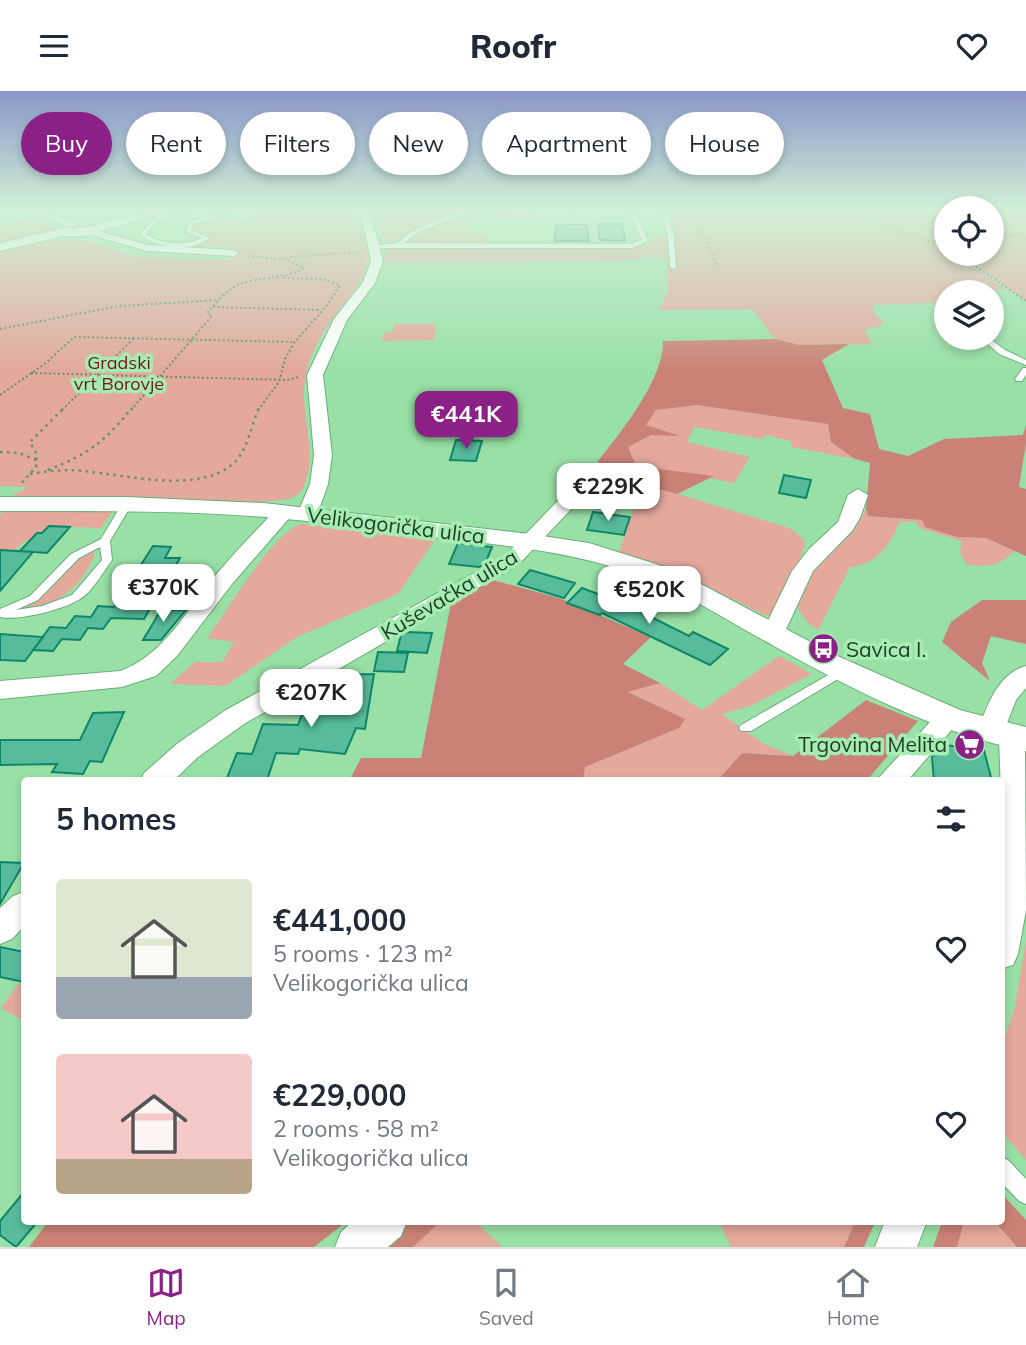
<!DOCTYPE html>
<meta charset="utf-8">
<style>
body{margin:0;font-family:Mulish,sans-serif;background:#f6f6f7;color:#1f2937;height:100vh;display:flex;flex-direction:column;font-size:26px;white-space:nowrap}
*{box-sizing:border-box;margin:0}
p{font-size:23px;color:#747a83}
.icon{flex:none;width:38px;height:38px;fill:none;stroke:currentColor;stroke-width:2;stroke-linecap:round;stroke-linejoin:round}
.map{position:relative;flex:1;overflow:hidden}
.panel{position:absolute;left:21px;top:686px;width:984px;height:448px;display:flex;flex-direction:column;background:#fff;border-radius:7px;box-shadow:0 4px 10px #0003}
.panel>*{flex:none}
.banner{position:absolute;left:21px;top:21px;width:985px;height:63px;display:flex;gap:14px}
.buttons{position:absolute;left:934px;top:105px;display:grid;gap:14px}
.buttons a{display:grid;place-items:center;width:70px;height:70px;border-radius:50%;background:#fff;box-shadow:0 4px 10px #0003;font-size:35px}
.price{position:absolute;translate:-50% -60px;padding:0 16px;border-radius:14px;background:#fff;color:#222;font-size:23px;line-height:46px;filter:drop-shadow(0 2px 4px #0008)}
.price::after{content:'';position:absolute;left:50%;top:42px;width:21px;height:16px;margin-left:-10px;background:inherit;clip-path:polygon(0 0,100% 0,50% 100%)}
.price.active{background:#8b2186;color:#fff}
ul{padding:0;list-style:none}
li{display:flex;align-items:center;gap:21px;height:175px;padding:0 35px}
li span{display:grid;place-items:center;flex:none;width:196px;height:140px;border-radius:7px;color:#555}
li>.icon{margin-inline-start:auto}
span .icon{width:84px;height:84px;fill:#fffc;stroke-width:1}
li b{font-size:30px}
h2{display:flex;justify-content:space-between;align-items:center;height:84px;padding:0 35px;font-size:30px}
.chip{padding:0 24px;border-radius:32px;background:#fff;box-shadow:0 4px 10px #0003;font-size:24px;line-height:63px}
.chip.active{background:#8b2186;color:#fff}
header{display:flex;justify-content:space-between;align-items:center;height:91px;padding:0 35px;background:#fff;font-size:32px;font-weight:800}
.menu{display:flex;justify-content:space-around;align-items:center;height:98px;border-top:2px solid #e0e1e3;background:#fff;font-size:19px;color:#747a83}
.menu a{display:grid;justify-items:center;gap:4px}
.menu .active{color:#8b2186}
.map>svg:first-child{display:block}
.green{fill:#e4a89d}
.forest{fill:#cb8276}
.building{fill:#57bc9c;stroke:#108669;stroke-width:2}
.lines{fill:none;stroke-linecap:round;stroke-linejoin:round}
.service-casing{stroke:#68ad77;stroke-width:2}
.minor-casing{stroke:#68ad77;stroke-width:2}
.tertiary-casing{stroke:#68ad77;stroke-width:2}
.path-far1{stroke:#60936a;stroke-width:2;stroke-dasharray:2 2.5;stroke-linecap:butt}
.path{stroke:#60936a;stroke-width:2.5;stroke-dasharray:2.5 4.5;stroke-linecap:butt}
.service{fill:#fff;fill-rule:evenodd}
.minor{fill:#fff;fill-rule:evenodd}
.tertiary{fill:#fff;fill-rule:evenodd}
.labels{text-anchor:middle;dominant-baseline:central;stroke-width:7;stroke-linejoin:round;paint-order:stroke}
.far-park-label{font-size:18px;fill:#711910;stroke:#a6edb4}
.street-label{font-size:21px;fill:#1f3c25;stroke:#a6edb4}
.poi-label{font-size:21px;fill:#1f3c25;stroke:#a6edb4;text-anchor:start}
</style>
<header><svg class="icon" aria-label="menu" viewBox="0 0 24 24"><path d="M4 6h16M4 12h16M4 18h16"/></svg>Roofr<svg class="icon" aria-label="heart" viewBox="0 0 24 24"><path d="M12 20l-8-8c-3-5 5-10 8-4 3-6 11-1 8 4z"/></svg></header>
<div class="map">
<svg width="1026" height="1156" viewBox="0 0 1026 1156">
<rect width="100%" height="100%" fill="#99e0a7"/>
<!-- green -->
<path class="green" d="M256,119H351L353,128H361C362,141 369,151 368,165C366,189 351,202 338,221C325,237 310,262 306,283C297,323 322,362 301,401L290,408L260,411L12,407V405L28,396L0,395V162L43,151L69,148H81L136,166L229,169L237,161L231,156L188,155L212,147L191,139C203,122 230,128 249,129Z
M381,119H470L443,126L393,150L384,151L375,122L381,121Z
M661,119H847L858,124L850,119H947V156L907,140L947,158V163H956L963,167L1005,199L947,201V211L872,214L875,224L883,230L880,235L864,239L872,253L800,254L775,248L752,218L659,219L668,199V168L642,165L643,168L614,170L384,172L385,156L646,155L654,147L667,146Z
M992,119H1026V210L959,163H992Z
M483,122L536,123L541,125L542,128H495L496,125L478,127L464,133L468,139L489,144L488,153L407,151L444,131Z
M33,127L54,136V139L0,155V134Z
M395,233H436L434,249L382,250L383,242L392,241Z
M697,314L829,333L831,351L855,368L792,356L791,350L766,344L762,348L694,336L687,351L750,366L734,392L710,387L712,385L636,376L627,356L651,344H676L645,334L656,319Z
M642,392L789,437L800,445L805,452C797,476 792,511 769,525C748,518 732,504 710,501L618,465Z
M866,418L868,425L923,429L957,446L986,447L1014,460C1001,475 985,477 966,473L960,461L962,450L920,437L915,430L899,432C890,454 876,474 850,476L818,539L807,531L797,516L808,483L853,441Z
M4,419L113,420L101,437L49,435L29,451L24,450L15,460L0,459V424Z
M302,433L436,447L398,503L297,546L225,595L170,593L195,571H222L234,551L207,547C229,519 270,443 302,433Z
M92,459L95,462C85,492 59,515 26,517L71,470Z
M779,565L812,583L750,615L722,623L764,653L793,665L742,662L718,689L583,690L584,676L679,637L684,628L627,600L660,592L702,619Z
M1026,849V1069L1001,1040V960L1015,915Z
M18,893H24V930L1,917Z
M440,1130L476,1131L502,1156H413Z
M719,1131H855L844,1156H731Z
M964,1131H995L1017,1156H957Z"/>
<!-- forest -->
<path class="forest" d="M775,248L800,254L849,253L822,269L843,317L870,323L879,358L908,365L944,348L1023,344L1026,333V352L1019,396L1026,398V465L986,447L957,446L925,436L922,429L868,425L866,418L870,372L855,368L831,351L828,333L697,314L656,319L646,334L680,345L651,344L628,356L636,375L714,385L677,403L600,381L598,370C621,341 664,288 663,250Z
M493,489L559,507L651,546L623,573L660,592L628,601L685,628L679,637L585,676L583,689L388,690L351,686L361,667H421L451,512Z
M982,509H1026V553L991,545L982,572L990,590L942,551L951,531Z
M866,609L918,630L867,689H718L742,662L793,665Z
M1001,1102L1026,1129V1156H1017L995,1131L1001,1130Z
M48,1131V1130L346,1131L314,1156H29Z
M407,1131H440L413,1156H376Z
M855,1131H875L864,1156H844Z
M942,1131H964L957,1156H933Z"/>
<!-- building -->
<path class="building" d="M598,133H622L625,150L600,149Z
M568,134H587L589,150H555L556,135Z
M456,349L482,350L476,370L450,369Z
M784,384L811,389L806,407L779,402Z
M593,421L630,426L624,444L587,439Z
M49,435L70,436L47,462L20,460L37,442H42Z
M458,452L492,456L485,473L479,476L449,473Z
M153,455L171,456L165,467H180L144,528L111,527L103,538L88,537L80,549L62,548L53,560L33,559L50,536L66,537L75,525L91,526L98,515L114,516Z
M0,459L33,461L0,500Z
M530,479L575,492L564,507L518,493Z
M582,497L627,514L689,545L693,541L728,558L710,574L602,522L600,524L567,512Z
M161,519H186L161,549H143Z
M407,541L432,542L427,562L397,560L401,544Z
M0,543L14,544L43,546L25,570L0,569Z
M378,561L408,562L404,581L374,580Z
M374,583L365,638L356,637L345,663L300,658L298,663L276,662L267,689L227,687L237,662L252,663L263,633L298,634L307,609L334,610L340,584Z
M124,621L102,671L90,670L83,683L52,681L57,673L0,674V649H80L93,622Z
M960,647L982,652L992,690H934L932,666L943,653L962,657Z
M0,771L24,772L0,813Z
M0,856L24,861V891L0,886Z
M24,1101V1130H38L16,1156L0,1144V1130Z"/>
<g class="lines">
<defs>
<path id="service" d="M187,119H195L157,130L146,144C164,153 183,156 202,147L186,141L189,131L234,119L239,120L193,133L191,139L210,147C189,161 161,158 140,144L153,128Z
M530,119L532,122L457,125L417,142L404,152L631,153L642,149L630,123L568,122L570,119L634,120L648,150L632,157H374L371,155L397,152L413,140L456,121Z
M661,119H667L674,146L676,176L673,178L670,176L668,146Z
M981,247H989L1005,259L1026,269V274L999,263Z
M1023,277H1026V284L1022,290H1016L1015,288Z
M127,410L132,413L110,450L112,469C103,481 93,500 80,508C63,519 18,530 0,526V518L30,505L71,463L101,448L122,413ZM100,456L102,469L72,504L42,515L16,519L38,509L79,467Z
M844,575L850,579L848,582L751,640H741L739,637L741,634Z
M1001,1066L1008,1069L1026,1088V1113L1019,1110L1001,1091Z"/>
<path id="minor" d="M28,119H43L79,134L70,136Z
M360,119H370L383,170L375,192L347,229L323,284L332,364L328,393L317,424L307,430L297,424L310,393L314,364L307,284L334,228L363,191L371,170Z
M88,137L148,154L233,159L239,162L233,165L147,160L84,142V138Z
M594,377L603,383L601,387L519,473L244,633L198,666L173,690H140L144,682L178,652L226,619L505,465L587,379Z
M858,398L868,404L860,427L852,440L813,480L782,547L774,549L766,547L762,542L792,480L809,458L838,431L848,404Z
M284,415L291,417L294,421L291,425L232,493L177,565L156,585L122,596L0,608V590L120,580C163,565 187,519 215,485C234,462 256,440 277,417Z
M1026,575V597L1016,609L1005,637L1012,635L1021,638L1025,645L1026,819L1018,863L1013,874L1001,878L1003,756L999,648L991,651L982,648L978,641C986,616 998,582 1026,575Z
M949,618L958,620L962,627L907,690H876L940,620Z
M24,801V835L12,848L0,853V817L13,805Z
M353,1130H407L401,1145L388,1156H335L341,1141Z
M885,1130H927L917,1156H875Z"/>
<path id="tertiary" d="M152,119H175L84,145H64L0,160V152L64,137H82Z
M0,406H127L264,412L530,443L589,452L659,474L701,493L833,563L960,619L1026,636V660C937,642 853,599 774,555C730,531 687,503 640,485C571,459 497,454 424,445C371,439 317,430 264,426C176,419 88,420 0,420Z"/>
</defs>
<!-- service casing -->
<use href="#service" class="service-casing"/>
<!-- minor casing -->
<use href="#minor" class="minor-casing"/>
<!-- tertiary casing -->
<use href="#tertiary" class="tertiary-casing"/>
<!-- path-far1 -->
<path class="path-far1" d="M690,119L718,176
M848,119L947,157
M539,121H560
M992,142L1026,146
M957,163L1026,210
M281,167L360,161
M213,216L321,219
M0,238L119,215L219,209
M31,282L288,289L299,286
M0,304L46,272L74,246L294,251
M62,319L134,247
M131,319L212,225L207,222C216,212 227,198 240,193C261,185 284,189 304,177L287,169L247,165
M258,319L279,291L285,268L294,252L329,212L340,194L322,188L281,187"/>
<!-- path -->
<path class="path" d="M0,361L19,362L36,369V376L19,395
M36,369L37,364L30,351L64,317
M48,379C90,362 103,352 132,317
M30,383C48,380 65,378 84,380C127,384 200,404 235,371C248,358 251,334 259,317"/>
<!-- service -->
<use href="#service" class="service"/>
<!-- minor -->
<use href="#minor" class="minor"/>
<!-- tertiary -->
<use href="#tertiary" class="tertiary"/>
</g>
<!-- sky -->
<linearGradient id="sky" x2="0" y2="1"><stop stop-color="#8996c8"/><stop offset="0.42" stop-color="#d1f1d7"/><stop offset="1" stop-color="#d1f1d7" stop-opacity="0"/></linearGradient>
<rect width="1026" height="281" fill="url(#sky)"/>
<!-- icons -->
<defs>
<symbol id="bus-disc" viewBox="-11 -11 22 22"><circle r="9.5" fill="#8b2186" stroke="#a6edb4"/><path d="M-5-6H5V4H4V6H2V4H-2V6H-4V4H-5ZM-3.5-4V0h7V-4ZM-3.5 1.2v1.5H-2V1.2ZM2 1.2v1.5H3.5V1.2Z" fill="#fff"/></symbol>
<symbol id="supermarket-disc" viewBox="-11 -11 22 22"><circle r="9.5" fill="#8b2186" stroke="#a6edb4"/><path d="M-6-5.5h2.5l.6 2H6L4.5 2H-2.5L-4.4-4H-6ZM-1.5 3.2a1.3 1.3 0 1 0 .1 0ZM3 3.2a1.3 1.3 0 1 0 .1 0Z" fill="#fff"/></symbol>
</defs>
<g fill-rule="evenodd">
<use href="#bus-disc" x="806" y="540" width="35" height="35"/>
<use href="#supermarket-disc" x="952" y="636" width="35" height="35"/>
</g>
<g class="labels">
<!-- far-park labels -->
<g class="far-park-label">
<text x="119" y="271">Gradski<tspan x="119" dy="21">vrt Borovje</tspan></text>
</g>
<!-- street labels -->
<g class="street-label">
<text transform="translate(396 434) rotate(7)">Velikogorička ulica</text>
<text transform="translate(449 503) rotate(-31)">Kuševačka ulica</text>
</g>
<!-- poi labels -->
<g class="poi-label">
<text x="846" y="558">Savica I.</text>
<text x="947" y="653" text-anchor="end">Trgovina Melita</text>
</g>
</g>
</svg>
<div class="buttons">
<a><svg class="icon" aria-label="locate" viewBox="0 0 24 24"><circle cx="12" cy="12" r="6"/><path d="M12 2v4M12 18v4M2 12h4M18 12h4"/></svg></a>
<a><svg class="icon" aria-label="layers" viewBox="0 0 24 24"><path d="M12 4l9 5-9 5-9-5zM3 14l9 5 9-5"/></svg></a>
</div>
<b class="price active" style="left:466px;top:360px">€441K</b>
<b class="price" style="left:608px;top:432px">€229K</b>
<b class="price" style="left:163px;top:533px">€370K</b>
<b class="price" style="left:649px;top:535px">€520K</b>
<b class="price" style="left:311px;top:638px">€207K</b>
<div class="banner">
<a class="chip active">Buy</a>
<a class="chip">Rent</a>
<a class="chip">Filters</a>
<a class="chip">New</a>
<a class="chip">Apartment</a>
<a class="chip">House</a>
</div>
<section class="panel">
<h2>5 homes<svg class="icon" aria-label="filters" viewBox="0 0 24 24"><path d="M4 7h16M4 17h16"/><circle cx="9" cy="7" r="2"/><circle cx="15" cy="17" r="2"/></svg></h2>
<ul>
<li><span style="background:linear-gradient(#dfe7d0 70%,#9aa5b1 0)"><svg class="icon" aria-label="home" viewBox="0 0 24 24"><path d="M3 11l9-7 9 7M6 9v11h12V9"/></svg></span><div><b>€441,000</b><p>5 rooms · 123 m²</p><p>Velikogorička ulica</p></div><svg class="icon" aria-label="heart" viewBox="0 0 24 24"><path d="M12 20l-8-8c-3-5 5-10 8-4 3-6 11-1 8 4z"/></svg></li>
<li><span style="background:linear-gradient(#f6c9c9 75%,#b9a48a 0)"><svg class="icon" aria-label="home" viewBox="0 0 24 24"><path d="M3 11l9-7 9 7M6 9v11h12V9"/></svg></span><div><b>€229,000</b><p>2 rooms · 58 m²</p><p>Velikogorička ulica</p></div><svg class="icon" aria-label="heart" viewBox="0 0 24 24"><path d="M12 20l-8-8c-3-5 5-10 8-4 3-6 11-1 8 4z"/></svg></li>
</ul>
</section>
</div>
<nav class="menu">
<a class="active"><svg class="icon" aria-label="map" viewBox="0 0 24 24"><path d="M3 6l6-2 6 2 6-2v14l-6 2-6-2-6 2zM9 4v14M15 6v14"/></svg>Map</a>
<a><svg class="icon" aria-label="saved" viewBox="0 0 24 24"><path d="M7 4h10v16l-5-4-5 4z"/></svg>Saved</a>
<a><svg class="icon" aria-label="home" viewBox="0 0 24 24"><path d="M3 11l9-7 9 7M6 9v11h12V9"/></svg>Home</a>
</nav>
